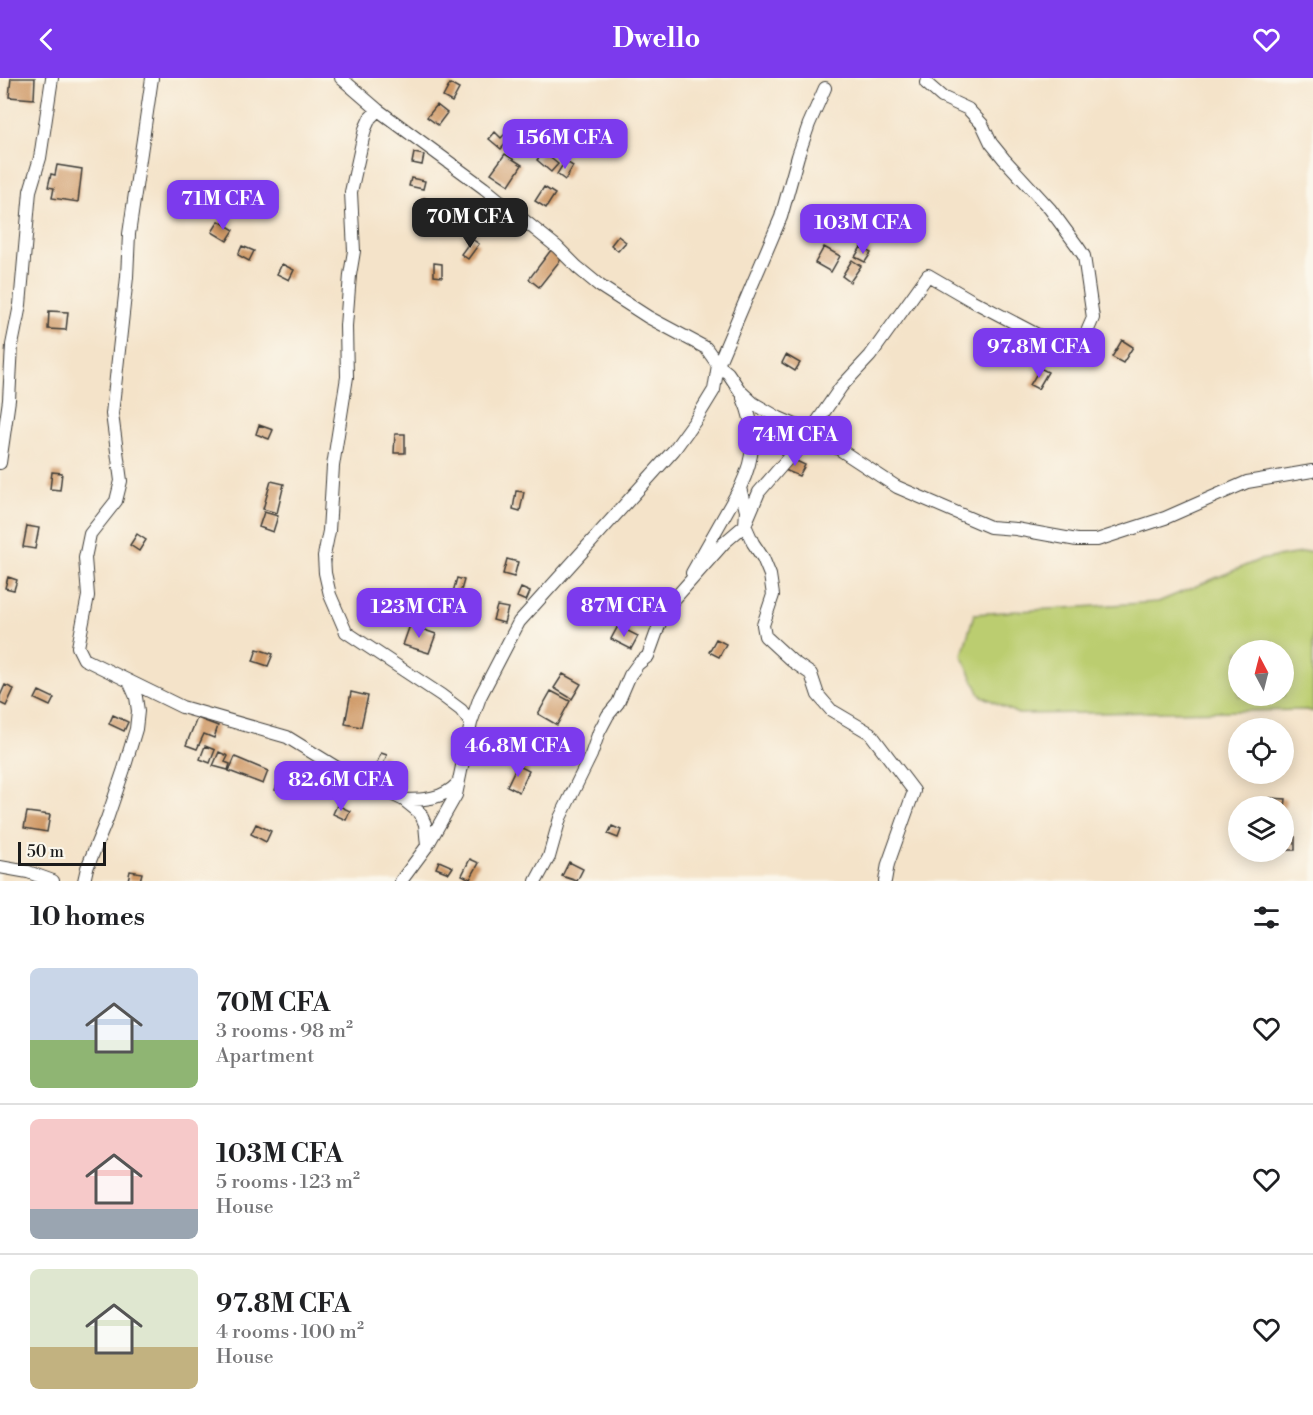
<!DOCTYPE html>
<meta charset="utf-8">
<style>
body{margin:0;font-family:"Libre Bodoni",serif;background:#f6f6f6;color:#202124;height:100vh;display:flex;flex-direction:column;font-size:22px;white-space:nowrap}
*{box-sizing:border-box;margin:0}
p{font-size:20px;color:#757577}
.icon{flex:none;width:33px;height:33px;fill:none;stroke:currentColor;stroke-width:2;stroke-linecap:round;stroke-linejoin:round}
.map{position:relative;height:803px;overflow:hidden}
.panel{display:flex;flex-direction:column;background:#fff;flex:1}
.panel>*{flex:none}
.needle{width:39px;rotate:353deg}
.buttons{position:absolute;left:1228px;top:562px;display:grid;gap:12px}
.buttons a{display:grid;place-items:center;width:66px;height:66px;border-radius:50%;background:#fff;box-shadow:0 3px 15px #0003;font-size:30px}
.scale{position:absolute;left:18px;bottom:15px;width:88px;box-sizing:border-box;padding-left:6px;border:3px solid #1c1c1c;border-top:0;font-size:16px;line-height:21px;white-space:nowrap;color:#1c1c1c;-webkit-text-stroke:4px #fbf7ec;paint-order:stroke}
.price{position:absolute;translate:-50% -51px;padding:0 14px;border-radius:12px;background:#7c3aed;color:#fff;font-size:20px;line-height:39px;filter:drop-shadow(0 2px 3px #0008)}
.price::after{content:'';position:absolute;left:50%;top:36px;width:18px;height:14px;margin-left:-9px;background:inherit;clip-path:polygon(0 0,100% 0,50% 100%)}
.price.selected{background:#222;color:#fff}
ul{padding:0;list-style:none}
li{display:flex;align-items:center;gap:18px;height:150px;padding:0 30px}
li+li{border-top:2px solid #e0e0e0}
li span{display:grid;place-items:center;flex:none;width:168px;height:120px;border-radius:9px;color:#555}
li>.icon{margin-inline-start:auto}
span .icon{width:72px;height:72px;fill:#fffc;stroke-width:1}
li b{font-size:26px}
h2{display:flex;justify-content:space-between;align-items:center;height:72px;padding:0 30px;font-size:26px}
header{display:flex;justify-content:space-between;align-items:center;height:78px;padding:0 30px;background:#7c3aed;color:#fff;font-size:27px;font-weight:800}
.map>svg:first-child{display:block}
.green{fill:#bbcd70;stroke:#6c7446;stroke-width:1.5;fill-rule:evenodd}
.building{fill:#cf9966}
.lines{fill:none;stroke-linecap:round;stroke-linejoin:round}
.street-casing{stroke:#3c3a36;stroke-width:14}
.street{stroke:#fff;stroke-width:12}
</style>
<header><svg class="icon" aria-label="back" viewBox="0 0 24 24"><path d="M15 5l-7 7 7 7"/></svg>Dwello<svg class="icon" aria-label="heart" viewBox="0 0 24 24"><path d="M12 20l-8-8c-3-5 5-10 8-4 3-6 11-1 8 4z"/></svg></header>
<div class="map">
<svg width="1313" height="803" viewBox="0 0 1313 803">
<rect width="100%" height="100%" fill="#fbf7ec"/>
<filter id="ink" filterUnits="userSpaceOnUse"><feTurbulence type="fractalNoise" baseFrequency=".0167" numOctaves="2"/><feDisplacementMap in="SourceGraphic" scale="12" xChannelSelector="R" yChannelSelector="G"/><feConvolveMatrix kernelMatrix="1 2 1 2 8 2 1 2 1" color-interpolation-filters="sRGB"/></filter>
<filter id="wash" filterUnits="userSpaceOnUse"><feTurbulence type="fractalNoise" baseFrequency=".008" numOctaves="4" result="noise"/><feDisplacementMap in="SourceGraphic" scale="24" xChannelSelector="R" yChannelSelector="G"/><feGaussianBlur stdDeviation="1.35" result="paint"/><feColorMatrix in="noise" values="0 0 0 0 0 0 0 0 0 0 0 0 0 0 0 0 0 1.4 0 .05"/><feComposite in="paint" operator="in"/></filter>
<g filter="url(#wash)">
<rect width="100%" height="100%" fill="#f4e3c9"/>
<!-- green -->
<path class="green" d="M1313,473V634L1307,632L1018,636L980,617L962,577L974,536L1158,524L1259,482ZM1239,573H1284V618H1239Z"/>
<g id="blocks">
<!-- building -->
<path class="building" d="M11,0H35L34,21L9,19Z
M450,6L459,11L452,24L443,19Z
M437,27L447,35L438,47L427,39Z
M495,54L501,60L505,56L510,61L501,71L489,61Z
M543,74L558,86L551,94L537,82Z
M414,75L424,77L422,87L412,85Z
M505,76L522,87L509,107L491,95Z
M565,83L573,88L565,102L557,96Z
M57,87L82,91L78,124L52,120L54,110L48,109L51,96L55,97Z
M411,100L425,103L423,111L409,108Z
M544,109L555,116L546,130L535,123Z
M424,120L441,127L438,133L421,126Z
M219,143L234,152L227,163L212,154Z
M618,158L626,164L618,173L611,167Z
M472,161L479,166L468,181L461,176Z
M242,168L254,173L249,183L238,177Z
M824,169L840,178L831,194L815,185Z
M861,169L871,175L865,184L855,179Z
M551,172L562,180L539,209L529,201Z
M852,182L861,188L850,204L842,198Z
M434,185L442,186V199L434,198Z
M282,186L294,192L289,202L277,196Z
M49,233L68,234L66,252L48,251Z
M1122,262L1133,269L1123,285L1112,279Z
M786,277L800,285L795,293L782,285Z
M1040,290L1048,294L1038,311L1030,307Z
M259,347L273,352L269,361L256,356Z
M395,356H405V375H394Z
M790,380L805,387L799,398L785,392Z
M52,394L62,395L60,412L50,411Z
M271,403L284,406L277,435L263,431Z
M516,413L524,414L520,433L513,431Z
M264,434L278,438L273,454L259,449Z
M27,448L39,450L35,471L23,469Z
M137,456L146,462L139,473L130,467Z
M507,481L518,484L514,499L503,496Z
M8,499L17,502L14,512L5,510Z
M457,500L464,502L460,516L453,514Z
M521,510L530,514L526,523L517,519Z
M497,528L508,530L504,545L493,542Z
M410,547L436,556L429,575L403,567Z
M618,548L638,558L631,571L611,561Z
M716,561L726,566L719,579L709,574Z
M257,571L273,576L268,588L253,583Z
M563,596L581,606L572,621L554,610Z
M5,607L14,611L6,628L0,625V618Z
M39,613L54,620L50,628L35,621Z
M551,613L570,623L557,647L538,636Z
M351,614L368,618L361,649L345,646Z
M113,637L128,644L124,653L109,646Z
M197,640L218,648L214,660L204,656L197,671L186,667Z
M205,668L215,672L210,685L200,681Z
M219,674L228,678L225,684L230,686L228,692L213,688Z
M381,675L387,677L380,693L374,691Z
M235,679L268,693L263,706L229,693Z
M517,687L529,693L519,714L507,708Z
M284,689L301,695L292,718L275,712Z
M1269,720L1286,721L1285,729H1268Z
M337,727L350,733L346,742L333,736Z
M27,734L50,737L47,754L24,750Z
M256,746L271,753L266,764L251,756Z
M612,748L621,752L618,760L608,756Z
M1284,759H1295V772H1285Z
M470,781L479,785L470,801L462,797Z
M439,783L453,789L449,795L436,790Z
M569,784L583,791L577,803L562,798Z
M130,793L142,795L140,803L128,802Z"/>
</g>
</g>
<g filter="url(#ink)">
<use href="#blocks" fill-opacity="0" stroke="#3c3a36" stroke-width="1.5"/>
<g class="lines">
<defs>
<path id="street" d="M152,0L129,156L127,199L112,336L121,403L116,423L90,456L85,480L88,518L78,569L84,581L182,629L287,659L339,691L404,722L420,735L425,746L427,768
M341,0L378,32L484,110L557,169L577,189L600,208L648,239L706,270L718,287L714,312L695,343L674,372L519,544L480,619L471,645L456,717L427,768L401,803
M825,10L809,46L798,78L781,139L718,287L728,295L740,313L753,325L779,340L816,356L897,409L990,449L1016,451L1077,462H1097L1165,440L1247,404L1312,393
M378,32L370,40L365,51L351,114L354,173L350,197L346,248L347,299L333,388L329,453L324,478L325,495L330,517L346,554L441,617L461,632L471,645
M743,320C757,351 755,379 740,410L746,433L745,447L753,465L763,480L770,497L773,517L763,547L765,558L792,583L811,596L818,617L831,632L870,655L914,713L888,786L885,803
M0,385L9,322L12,267L20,227L30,113L40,80L52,0
M692,495L740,410
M404,722C424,722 443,721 457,706
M0,789L28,794L53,803
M84,803L87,790L107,741L124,691L136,651L138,633L136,619L129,603
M536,803L549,779L560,740L591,677L599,654L608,637L618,625L630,597L638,586L648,578L661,542L669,527L724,465L745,447L759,414L790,378L797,373L841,309L870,278L928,197L971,222L1055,266L1075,268L1083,263L1093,240L1084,178L1078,169L1050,131L1004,81L991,65L982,46L968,31L942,19L926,5"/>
</defs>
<!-- street casing -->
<use href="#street" class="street-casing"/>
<!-- street -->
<use href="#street" class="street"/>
</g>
</g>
</svg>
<div class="buttons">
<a><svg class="needle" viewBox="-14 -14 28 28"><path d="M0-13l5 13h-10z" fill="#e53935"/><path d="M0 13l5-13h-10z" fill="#757577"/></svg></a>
<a><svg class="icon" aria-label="locate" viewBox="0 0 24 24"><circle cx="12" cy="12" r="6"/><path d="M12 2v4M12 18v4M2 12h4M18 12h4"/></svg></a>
<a><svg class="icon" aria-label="layers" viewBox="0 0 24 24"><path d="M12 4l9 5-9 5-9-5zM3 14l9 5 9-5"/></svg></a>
</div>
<div class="scale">50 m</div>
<b class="price" style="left:565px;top:92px">156M CFA</b>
<b class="price" style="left:223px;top:153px">71M CFA</b>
<b class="price selected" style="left:470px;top:171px">70M CFA</b>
<b class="price" style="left:863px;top:177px">103M CFA</b>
<b class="price" style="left:1039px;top:301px">97.8M CFA</b>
<b class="price" style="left:795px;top:389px">74M CFA</b>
<b class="price" style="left:624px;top:560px">87M CFA</b>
<b class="price" style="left:419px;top:561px">123M CFA</b>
<b class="price" style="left:518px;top:700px">46.8M CFA</b>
<b class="price" style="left:341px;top:734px">82.6M CFA</b>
</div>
<section class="panel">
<h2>10 homes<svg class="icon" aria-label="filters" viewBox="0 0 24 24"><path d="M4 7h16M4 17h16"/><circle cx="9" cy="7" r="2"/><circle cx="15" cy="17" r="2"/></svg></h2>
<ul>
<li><span style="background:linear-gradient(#c9d6e8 60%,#8fb573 0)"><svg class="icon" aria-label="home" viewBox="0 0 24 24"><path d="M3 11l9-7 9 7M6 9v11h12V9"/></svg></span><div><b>70M CFA</b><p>3 rooms · 98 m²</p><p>Apartment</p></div><svg class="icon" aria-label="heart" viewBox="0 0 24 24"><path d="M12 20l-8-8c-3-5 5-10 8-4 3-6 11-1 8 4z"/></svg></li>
<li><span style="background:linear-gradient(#f6c9c9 75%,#9aa5b1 0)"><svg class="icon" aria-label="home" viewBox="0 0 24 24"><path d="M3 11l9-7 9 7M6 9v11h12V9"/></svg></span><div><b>103M CFA</b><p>5 rooms · 123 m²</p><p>House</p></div><svg class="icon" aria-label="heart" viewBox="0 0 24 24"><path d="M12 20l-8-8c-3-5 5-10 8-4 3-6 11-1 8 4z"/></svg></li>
<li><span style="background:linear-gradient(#dfe7d0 65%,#c2b280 0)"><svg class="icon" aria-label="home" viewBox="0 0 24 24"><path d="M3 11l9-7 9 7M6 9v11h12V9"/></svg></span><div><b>97.8M CFA</b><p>4 rooms · 100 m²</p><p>House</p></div><svg class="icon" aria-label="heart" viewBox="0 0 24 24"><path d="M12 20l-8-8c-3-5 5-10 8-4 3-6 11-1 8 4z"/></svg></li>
</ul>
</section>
